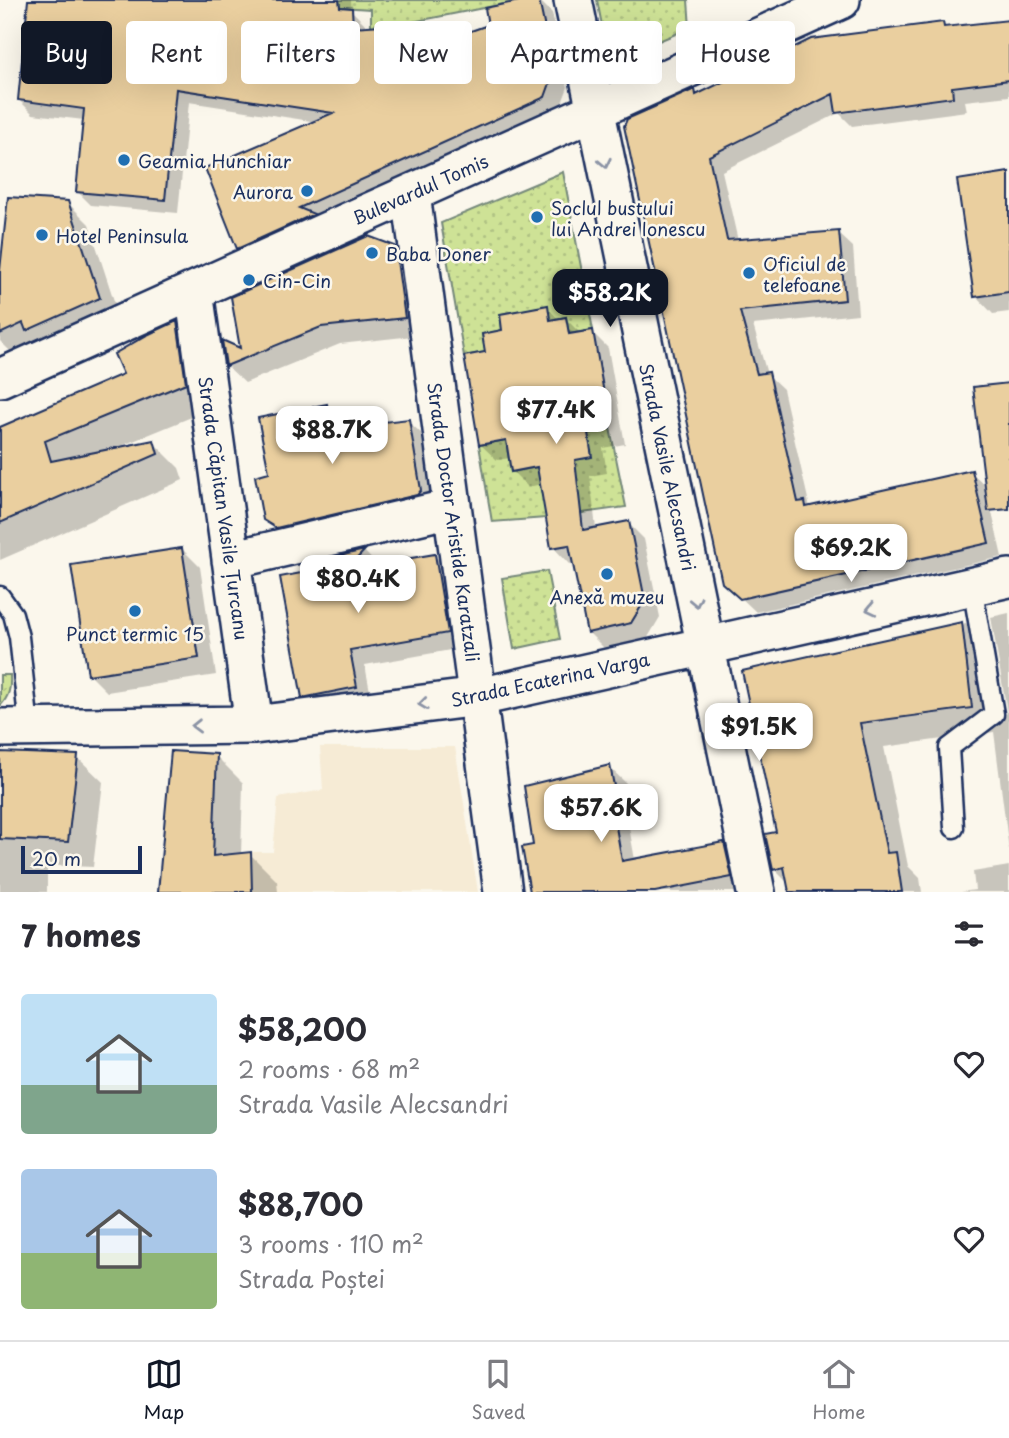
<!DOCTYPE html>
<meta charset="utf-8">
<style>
body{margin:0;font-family:"Playpen Sans",sans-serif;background:#f7f7f7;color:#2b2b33;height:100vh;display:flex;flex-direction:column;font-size:26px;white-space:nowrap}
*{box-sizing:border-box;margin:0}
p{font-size:23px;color:#7c7c81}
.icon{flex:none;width:38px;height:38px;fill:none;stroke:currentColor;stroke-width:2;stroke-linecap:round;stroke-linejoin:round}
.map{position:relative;height:892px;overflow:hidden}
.panel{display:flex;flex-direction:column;background:#fff;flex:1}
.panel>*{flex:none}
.top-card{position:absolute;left:21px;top:21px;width:968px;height:63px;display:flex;gap:14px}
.scale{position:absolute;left:21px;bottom:18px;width:121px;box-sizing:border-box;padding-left:7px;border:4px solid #1b2f5e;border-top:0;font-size:19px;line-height:24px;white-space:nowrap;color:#1b2f5e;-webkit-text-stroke:5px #fbf7ec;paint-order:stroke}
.price{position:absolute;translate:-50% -60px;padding:0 16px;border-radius:14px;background:#fff;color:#222;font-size:23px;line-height:46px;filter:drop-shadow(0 2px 4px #0008)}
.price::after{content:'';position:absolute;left:50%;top:42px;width:21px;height:16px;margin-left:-10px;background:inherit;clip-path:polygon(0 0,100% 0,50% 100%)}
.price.selected{background:#111827;color:#fff}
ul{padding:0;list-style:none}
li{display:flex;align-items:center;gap:21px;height:175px;padding:0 21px}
li span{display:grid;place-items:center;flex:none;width:196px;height:140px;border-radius:7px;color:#555}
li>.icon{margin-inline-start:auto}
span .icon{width:84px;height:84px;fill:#fffc;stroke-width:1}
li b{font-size:30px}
h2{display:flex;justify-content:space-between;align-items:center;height:84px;padding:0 21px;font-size:30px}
.chip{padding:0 24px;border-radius:7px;background:#fff;box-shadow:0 7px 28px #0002;font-size:24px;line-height:63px}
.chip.selected{background:#111827;color:#fff}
.tab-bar{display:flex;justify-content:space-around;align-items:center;height:98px;border-top:2px solid #e1e1e2;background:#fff;font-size:19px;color:#7c7c81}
.tab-bar a{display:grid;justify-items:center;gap:4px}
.tab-bar .selected{color:#111827}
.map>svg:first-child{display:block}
.built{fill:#f6ebd5}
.grass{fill:url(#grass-dots);stroke:#74887a;stroke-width:2}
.shadow{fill:#0003}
.building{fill:#eacf9f;stroke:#1b2f5e;stroke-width:2}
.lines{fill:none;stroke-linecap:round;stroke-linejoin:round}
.lane-casing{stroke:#1b2f5e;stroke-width:23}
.street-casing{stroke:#1b2f5e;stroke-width:42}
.lane{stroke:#fbf7ec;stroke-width:18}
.street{stroke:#fbf7ec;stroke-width:37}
.oneway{stroke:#8b93a5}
.poi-dot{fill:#1f6fb2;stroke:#fbf7ec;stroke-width:2.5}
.labels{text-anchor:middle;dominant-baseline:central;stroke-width:5;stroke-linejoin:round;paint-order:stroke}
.poi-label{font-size:18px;fill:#1b2f5e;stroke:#fbf7ec;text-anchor:start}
.street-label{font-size:18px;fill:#1b2f5e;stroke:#fbf7ec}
</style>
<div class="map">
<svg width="1009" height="892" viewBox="0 0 1009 892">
<defs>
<pattern id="grass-dots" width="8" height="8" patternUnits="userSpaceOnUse" patternTransform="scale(1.75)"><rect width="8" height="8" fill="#cee296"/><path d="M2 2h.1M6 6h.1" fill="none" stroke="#b0c284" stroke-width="1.8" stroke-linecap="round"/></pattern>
</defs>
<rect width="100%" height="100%" fill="#fbf7ec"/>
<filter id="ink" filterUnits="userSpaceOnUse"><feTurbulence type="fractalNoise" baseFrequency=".0143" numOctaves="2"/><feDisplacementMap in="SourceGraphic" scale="14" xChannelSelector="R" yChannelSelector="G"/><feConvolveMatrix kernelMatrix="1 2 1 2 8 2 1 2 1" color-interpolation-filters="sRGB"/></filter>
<g filter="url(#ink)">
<!-- built -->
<path class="built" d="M320,747H455L478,892H252L251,852H273L278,798L323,790Z"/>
<!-- grass -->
<path class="grass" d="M339,0H524L412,22L371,26V9L340,7Z
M597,0H688L690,28L618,58L607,51Z
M563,172L593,330L569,334L566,317L550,320L547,306L500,314L502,330L482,334L485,352L464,356L441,223Z
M610,428L626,507L546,518L492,522L479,445L506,440L511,472L591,457L588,433Z
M547,571L560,639L514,649L502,578Z
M0,675H10C11,688 9,697 0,706Z"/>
<!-- shadow -->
<path class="shadow" d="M29,0H351L352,11L365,24L366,28L411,24L425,39L430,47L490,26L533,0H539L552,13L568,87L559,111L252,262L238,248L317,122L189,102L178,213L91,205L77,191L84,120L33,114L19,100Z
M1009,22V96L965,101L967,111L852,126L839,113L722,171L738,241L838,233L853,247L858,314L753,325L767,374L783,389L810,508L971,472L986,486L1002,557L756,612L736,593L695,91L699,96L942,24L947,29Z
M1009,173V312L993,314L976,296Z
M68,203L89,224L120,319L16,357L0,341V287Z
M394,248L412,266L422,335L340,344L245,383L227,366L224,343L242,351Z
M547,307L559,320L565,318L581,334L592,332L608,348L625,444L603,448L607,473L590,476L596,529L628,523L644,539L660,617L647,639L604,648L588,632L574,563L569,564L553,547L542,484L528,487L512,471L510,458L497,460L480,444L487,354Z
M177,324L203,350L211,409L121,446V448L153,442L179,468L183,480L0,560V429L125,375Z
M327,406L339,418L341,429L408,421L421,433L432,503L277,531L264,519L271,473Z
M182,549L200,567L216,675L107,692L89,674Z
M365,552L378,566L435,556L450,571L462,648L365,665L372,702L319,712L303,697L338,568L330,560Z
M1009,613V850L994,732L884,747L908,866L920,878L922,892H791L789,884L774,869L778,833L744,673L966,623L990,647L1003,722L1007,712L991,617Z
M0,754L77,757L103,782L93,867L47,865V892H0Z
M216,756L243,783L241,855L250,854L277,881L278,892H159Z
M609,767L626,783L632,819L628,821L635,860L724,844L740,860L747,892H531L535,846Z
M1009,866V892H961L975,890L973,872Z"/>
<!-- building -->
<path class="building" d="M28,0H339L340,7L352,8L353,27L412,23L425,47L488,25L485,8L524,0H539L554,72L545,97L299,208L314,214L237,249L205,168L333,113L176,89L165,200L76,192L84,109L18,100Z
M1009,20V80L952,87L953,97L836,113L833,94L709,156L727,240L839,231L845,300L740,311L757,374L769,372L798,502L805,501L806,507L972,470L989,543L740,599L722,583L624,126L627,119L695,89L696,95L811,39L943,22L944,27Z
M1009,172V292L974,297L957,180Z
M8,197L68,201L100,298L26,331L23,323L0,334V270Z
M368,236L395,246L405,318L321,327L226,366L222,340L240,348L231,297Z
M548,305L550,320L566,317L569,334L593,330L610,428L588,433L592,457L575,460L583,530L629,521L645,600L631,623L587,633L569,545L551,548L537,467L511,472L506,440L479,445L464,356L485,352L482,334L502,330L500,314Z
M177,321L186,383L45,441L51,461L154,440L158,454L0,523V427L123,374L114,354L147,335Z
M1009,383V509L988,511L973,387Z
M327,404L331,428L409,419L421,490L417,495L276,528L263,520L255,476L269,472L258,418Z
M182,548L199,658L88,675L71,565Z
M365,550L347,569L435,554L448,633L350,650L357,687L302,698L280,577L338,566L326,559Z
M962,622L972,708L860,723L887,853L896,852L902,892H789L784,867L773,870L765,834L776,832L742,671Z
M171,751L217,754L213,856L251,852L252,892H158Z
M0,752L78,755L68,842L0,839Z
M610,765L617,802L612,804L622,861L724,842L732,877L655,892H530L522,847L533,845L524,786Z"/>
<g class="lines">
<defs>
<path id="lane" d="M0,596L13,614L19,637L29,727
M954,828L949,748L994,714L972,586"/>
<path id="street" d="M573,0L756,892
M411,194L503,892
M194,291L254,725
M0,378L841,0
M231,560L451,508
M0,728L254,725L479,697L1009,578"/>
</defs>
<!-- lane casing -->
<use href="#lane" class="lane-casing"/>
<!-- street casing -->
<use href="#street" class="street-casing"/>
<!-- lane -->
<use href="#lane" class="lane"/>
<!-- street -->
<use href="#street" class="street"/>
</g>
<!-- one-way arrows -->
<defs><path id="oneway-chevron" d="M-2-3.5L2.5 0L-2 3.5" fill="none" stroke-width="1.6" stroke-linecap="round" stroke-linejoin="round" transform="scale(1.75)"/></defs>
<g class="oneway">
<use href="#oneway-chevron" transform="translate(605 163) rotate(78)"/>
<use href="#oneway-chevron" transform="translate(696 602) rotate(78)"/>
<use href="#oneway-chevron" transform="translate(871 609) rotate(167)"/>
<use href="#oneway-chevron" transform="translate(423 704) rotate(173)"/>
<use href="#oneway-chevron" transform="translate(196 726) rotate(179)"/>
</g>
</g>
<!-- markers -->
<g class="poi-dot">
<circle cx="124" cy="160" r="7"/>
<circle cx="307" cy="191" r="7"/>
<circle cx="537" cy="217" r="7"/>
<circle cx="42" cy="235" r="7"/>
<circle cx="372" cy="253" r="7"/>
<circle cx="749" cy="273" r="7"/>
<circle cx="249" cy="280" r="7"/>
<circle cx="607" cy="574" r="7"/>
<circle cx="135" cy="611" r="7"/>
</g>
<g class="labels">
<!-- poi labels -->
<g class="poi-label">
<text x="138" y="160">Geamia Hunchiar</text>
<text x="293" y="191" text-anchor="end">Aurora</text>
<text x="551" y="207">Soclul bustului<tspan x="551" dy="21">lui Andrei Ionescu</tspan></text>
<text x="56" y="235">Hotel Peninsula</text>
<text x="386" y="253">Baba Doner</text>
<text x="763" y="263">Oficiul de<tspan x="763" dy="21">telefoane</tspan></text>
<text x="263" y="280">Cin-Cin</text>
<text x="607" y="596" text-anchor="middle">Anexă muzeu</text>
<text x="135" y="633" text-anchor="middle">Punct termic 15</text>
</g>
<!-- street labels -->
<g class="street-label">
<text transform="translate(420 189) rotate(-24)">Bulevardul Tomis</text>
<text transform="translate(668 467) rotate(78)">Strada Vasile Alecsandri</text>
<text transform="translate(224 508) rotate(82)">Strada Căpitan Vasile Țurcanu</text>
<text transform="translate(454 522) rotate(82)">Strada Doctor Aristide Karatzali</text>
<text transform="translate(550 679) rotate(-12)">Strada Ecaterina Varga</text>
</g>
</g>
</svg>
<div class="scale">20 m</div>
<b class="price selected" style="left:610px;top:329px">$58.2K</b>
<b class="price" style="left:556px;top:446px">$77.4K</b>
<b class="price" style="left:332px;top:466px">$88.7K</b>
<b class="price" style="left:851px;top:584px">$69.2K</b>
<b class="price" style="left:358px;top:615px">$80.4K</b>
<b class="price" style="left:759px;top:763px">$91.5K</b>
<b class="price" style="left:601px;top:844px">$57.6K</b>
<div class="top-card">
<a class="chip selected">Buy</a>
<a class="chip">Rent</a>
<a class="chip">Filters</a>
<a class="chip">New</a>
<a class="chip">Apartment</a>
<a class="chip">House</a>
</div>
</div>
<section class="panel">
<h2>7 homes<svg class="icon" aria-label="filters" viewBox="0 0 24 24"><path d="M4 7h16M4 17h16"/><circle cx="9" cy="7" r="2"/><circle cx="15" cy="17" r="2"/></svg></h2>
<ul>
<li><span style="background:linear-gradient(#bfe0f5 65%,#7fa58c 0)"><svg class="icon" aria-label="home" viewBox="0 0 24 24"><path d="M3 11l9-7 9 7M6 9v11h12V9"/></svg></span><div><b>$58,200</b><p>2 rooms · 68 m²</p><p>Strada Vasile Alecsandri</p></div><svg class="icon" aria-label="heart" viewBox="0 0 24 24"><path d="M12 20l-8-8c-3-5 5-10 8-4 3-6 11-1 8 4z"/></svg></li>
<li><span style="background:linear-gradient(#a9c7e8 60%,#8fb573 0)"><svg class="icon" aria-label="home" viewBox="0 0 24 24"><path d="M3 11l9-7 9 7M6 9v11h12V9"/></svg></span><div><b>$88,700</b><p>3 rooms · 110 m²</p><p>Strada Poștei</p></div><svg class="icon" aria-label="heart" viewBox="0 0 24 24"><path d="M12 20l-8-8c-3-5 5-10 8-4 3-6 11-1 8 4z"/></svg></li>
</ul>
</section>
<nav class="tab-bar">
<a class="selected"><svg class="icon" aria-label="map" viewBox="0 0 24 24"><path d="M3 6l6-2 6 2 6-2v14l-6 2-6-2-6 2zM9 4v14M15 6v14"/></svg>Map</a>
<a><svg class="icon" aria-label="saved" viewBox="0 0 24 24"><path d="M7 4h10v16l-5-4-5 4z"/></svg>Saved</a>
<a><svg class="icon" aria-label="home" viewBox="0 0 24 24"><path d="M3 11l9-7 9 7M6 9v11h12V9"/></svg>Home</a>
</nav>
